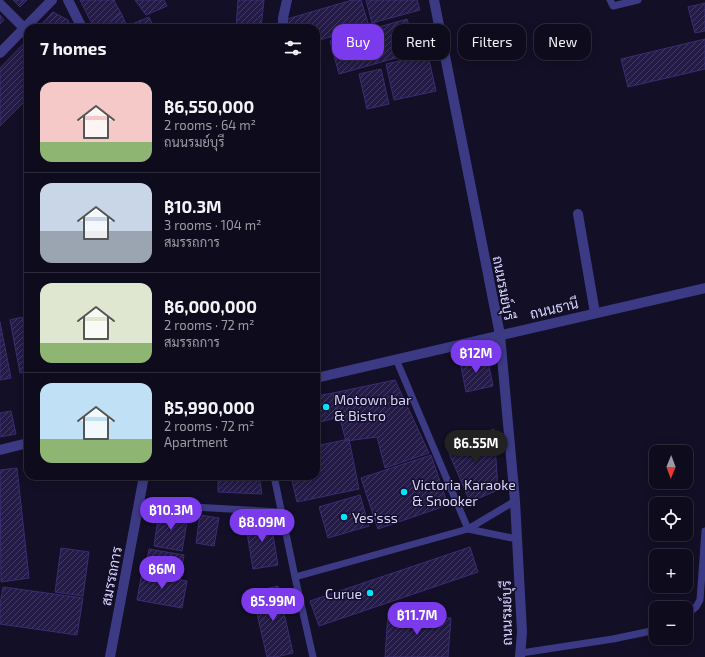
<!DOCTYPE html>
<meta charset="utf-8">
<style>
body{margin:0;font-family:"Exo 2",Sarabun,sans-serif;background:#171425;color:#f1f3f6;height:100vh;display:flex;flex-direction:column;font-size:15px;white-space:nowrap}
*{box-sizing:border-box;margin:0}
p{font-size:13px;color:#9b9ba3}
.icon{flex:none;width:22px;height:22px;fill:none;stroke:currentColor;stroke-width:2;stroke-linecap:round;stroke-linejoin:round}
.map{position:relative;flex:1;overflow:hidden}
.panel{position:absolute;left:24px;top:24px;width:296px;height:456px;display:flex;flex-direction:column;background:#0e0b1c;border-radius:12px;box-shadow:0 2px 10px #0003,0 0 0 1px #2e2b3b}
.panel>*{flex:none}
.hud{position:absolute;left:332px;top:24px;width:313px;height:36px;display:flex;gap:8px}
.needle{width:26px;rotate:181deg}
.buttons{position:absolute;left:649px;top:445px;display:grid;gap:8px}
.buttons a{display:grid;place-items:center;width:44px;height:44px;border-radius:8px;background:#0e0b1c;box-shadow:0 2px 10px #0003,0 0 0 1px #2e2b3b;font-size:20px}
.price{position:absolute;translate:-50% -34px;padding:0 9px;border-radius:14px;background:#7c3aed;color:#fff;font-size:13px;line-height:26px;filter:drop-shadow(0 1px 2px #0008)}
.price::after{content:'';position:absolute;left:50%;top:24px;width:12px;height:9px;margin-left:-6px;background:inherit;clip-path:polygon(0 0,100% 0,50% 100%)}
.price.selected{background:#222;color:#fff}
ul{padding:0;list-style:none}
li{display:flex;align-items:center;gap:12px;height:100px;padding:0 16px}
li+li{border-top:1px solid #2e2b3b}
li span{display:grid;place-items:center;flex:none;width:112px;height:80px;border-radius:12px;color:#555}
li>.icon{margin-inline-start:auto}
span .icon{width:48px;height:48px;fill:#fffc;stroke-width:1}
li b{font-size:17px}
h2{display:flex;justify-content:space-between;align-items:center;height:48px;padding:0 16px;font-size:17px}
.pill{padding:0 14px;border-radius:12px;background:#0e0b1c;box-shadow:0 2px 10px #0003,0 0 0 1px #2e2b3b;font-size:14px;line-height:36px}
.pill.selected{background:#7c3aed;color:#fff}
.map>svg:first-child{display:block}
.building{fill:url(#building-hatch);stroke:#3b2d73}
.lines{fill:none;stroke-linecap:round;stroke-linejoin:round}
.service{stroke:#3d3a85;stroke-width:7}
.minor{stroke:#3d3a85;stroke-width:10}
.tertiary{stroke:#3d3a85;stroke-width:10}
.poi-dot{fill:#00e5ff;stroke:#130f26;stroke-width:1.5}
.labels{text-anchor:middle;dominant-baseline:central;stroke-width:3;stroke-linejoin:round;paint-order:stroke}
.street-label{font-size:14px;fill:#d9d4ff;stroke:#130f26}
.poi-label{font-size:14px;fill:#d9d4ff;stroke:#130f26;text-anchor:start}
</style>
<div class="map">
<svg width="705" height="657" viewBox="0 0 705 657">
<defs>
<pattern id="building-hatch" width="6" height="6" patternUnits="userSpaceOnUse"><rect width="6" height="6" fill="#241b47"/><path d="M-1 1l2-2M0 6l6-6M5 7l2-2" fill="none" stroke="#433b63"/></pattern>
</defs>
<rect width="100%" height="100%" fill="#130f26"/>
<!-- building -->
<path class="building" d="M13,0H27L20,7Z
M80,0H115L114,1L121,13L103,28H94Z
M135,0H164L167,6L146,15Z
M238,0H264L261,28H236Z
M352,0H361L369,26L316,41V28H289L287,19Z
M366,0H417L420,10L372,23Z
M705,3V31L695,33L688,7Z
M53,12L68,20L71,28H38Z
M121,13L128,28H103Z
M0,15L4,20L0,24Z
M149,17L154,28H128L127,26Z
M407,19L417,52L339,74L330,41Z
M28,39V98L0,126V68Z
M705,39V69L628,87L621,59Z
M428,55L436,91L394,100L386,64Z
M381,69L389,104L367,109L359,74Z
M22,317L28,347V371L20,373L10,320Z
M0,322L11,378L0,380Z
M487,356L493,386L466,392L460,361Z
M395,380L429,453L385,468L377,437L346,441L333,393Z
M333,393L339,417L316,423V396Z
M11,411L16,434L0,437V413Z
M494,429L498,490L470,502L446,446Z
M349,439L359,489L297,502L291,476H316V446Z
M431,455L448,505L378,529L361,478Z
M17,468L29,578L1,582L0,470Z
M218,476H259L262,494L218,492Z
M360,495L369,526L328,538L319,507Z
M159,512L188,516L182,551L154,546Z
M200,515L219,518L214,546L196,543Z
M270,517L278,565L253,569L245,521Z
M470,547L478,572L319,626L310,601Z
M61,548L89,552L83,596L55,592Z
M149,549L184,555L180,577L145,572Z
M142,573L187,581L182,608L137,600Z
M278,586L293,653L276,657H267L252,592Z
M3,587L83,598L77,635L0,624V604Z
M388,613L451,618L448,657H385Z"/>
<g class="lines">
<!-- service -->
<path class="service" d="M610,0L613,6L638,0
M396,359L468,529L515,501
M274,476L295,577L313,657
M139,504L281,512
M295,577L468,529L517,539
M686,615L696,607L700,600L705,531
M521,653L613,639L656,630"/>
<!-- minor -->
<path class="minor" d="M68,0L82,28
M434,0L500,335
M0,4L24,28
M283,28V18L287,0
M0,53L52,0
M578,214L595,313
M110,657L144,476"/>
<!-- tertiary -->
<path class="tertiary" d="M500,335L515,501L522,632L520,657
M316,378L705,288
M0,450L28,443"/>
</g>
<!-- markers -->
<g class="poi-dot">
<circle cx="326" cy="407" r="4"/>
<circle cx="404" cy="492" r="4"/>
<circle cx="344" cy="517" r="4"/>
<circle cx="370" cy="593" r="4"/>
</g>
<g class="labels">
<!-- street labels -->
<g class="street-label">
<text transform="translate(504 288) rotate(79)">ถนนรมย์บุรี</text>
<text transform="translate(554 308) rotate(-13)">ถนนธานี</text>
<text transform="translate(111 576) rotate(-79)">สมรรถการ</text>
<text transform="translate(506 613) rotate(-91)">ถนนรมย์บุรี</text>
</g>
<!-- poi labels -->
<g class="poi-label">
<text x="334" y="399">Motown bar<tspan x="334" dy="16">&amp; Bistro</tspan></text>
<text x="412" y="484">Victoria Karaoke<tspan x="412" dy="16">&amp; Snooker</tspan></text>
<text x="352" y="517">Yes'sss</text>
<text x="362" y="593" text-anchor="end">Curue</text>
</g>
</g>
</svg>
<div class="buttons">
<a><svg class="needle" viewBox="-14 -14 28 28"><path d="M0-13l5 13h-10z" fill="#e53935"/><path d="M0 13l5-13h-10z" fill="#9b9ba3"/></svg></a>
<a><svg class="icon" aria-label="locate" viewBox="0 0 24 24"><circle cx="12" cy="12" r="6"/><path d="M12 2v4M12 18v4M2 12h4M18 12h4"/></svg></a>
<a>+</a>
<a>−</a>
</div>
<b class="price" style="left:476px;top:374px">฿12M</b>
<b class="price selected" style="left:476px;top:464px">฿6.55M</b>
<b class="price" style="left:171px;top:531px">฿10.3M</b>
<b class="price" style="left:262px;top:543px">฿8.09M</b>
<b class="price" style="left:162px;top:590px">฿6M</b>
<b class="price" style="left:273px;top:622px">฿5.99M</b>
<b class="price" style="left:417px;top:636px">฿11.7M</b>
<div class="hud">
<a class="pill selected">Buy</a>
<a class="pill">Rent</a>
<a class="pill">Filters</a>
<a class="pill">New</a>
</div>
<section class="panel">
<h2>7 homes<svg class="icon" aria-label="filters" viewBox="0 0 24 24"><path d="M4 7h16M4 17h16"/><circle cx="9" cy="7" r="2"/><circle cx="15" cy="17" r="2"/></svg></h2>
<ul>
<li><span style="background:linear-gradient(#f6c9c9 75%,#8fb573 0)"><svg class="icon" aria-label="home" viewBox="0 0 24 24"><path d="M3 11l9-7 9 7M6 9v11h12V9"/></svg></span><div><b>฿6,550,000</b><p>2 rooms · 64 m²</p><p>ถนนรมย์บุรี</p></div></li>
<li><span style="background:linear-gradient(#c9d6e8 60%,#9aa5b1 0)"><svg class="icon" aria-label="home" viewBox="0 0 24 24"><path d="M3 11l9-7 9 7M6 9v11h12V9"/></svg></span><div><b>฿10.3M</b><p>3 rooms · 104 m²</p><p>สมรรถการ</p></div></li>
<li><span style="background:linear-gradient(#dfe7d0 75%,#8fb573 0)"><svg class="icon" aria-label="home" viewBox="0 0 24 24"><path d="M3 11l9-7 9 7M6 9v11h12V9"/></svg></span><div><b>฿6,000,000</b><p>2 rooms · 72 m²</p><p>สมรรถการ</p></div></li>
<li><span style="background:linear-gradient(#bfe0f5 70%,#8fb573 0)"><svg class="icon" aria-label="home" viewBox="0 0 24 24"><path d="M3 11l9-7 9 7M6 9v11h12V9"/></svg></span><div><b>฿5,990,000</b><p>2 rooms · 72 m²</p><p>Apartment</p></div></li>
</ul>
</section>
</div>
